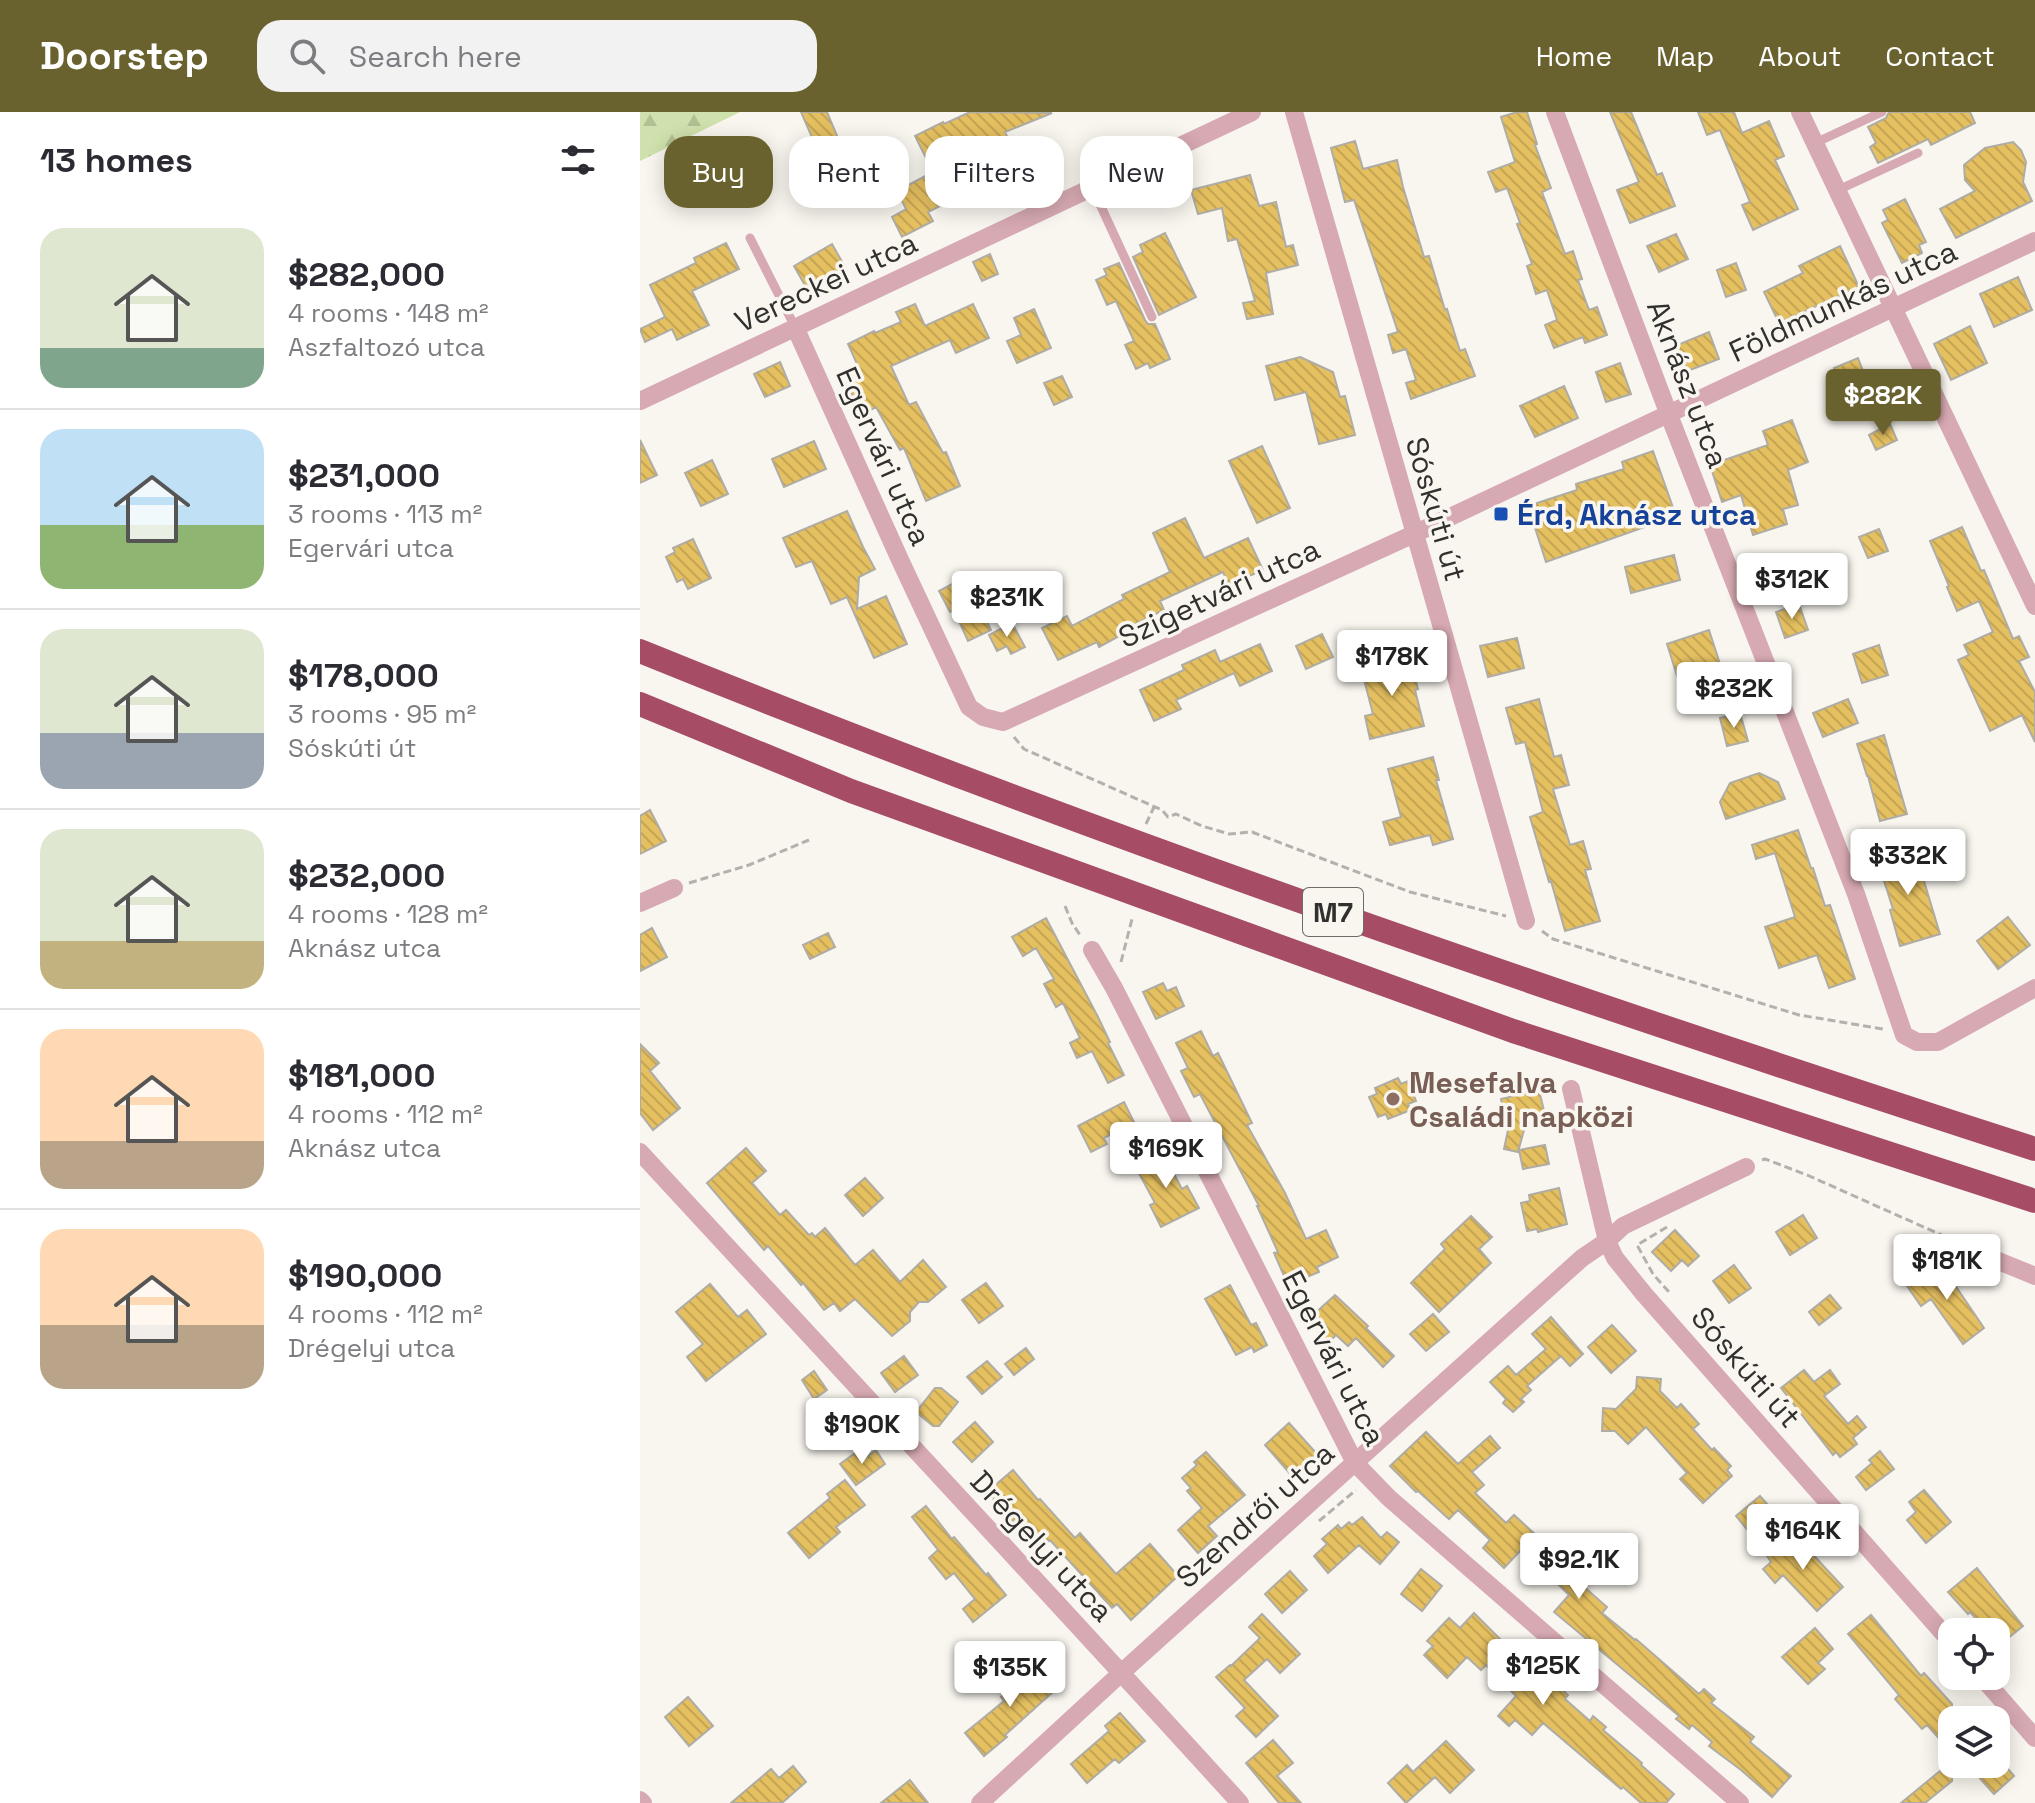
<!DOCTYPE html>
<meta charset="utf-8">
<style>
body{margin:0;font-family:"Space Grotesk",sans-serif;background:#f2f2f3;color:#2b2b33;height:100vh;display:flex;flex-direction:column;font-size:30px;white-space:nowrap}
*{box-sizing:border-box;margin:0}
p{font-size:26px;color:#7c7c81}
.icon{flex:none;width:44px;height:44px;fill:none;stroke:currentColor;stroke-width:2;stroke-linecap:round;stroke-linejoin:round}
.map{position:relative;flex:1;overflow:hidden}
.panel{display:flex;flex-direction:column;background:#fff;width:640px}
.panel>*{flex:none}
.hud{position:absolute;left:24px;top:24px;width:760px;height:72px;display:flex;gap:16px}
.tools{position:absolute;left:1298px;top:1506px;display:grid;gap:16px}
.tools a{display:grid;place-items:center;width:72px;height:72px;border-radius:16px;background:#fff;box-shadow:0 4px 20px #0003;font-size:40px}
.price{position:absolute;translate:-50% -68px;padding:0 18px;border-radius:8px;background:#fff;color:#222;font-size:26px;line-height:52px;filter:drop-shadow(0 2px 4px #0008)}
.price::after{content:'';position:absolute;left:50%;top:48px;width:24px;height:18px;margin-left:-12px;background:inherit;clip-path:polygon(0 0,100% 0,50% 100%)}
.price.on{background:#69612e;color:#fff}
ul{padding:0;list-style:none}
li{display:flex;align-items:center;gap:24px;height:200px;padding:0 40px}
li+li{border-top:2px solid #e1e1e2}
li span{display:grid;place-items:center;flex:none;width:224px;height:160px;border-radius:24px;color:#555}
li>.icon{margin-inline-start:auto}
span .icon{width:96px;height:96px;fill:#fffc;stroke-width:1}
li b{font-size:34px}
h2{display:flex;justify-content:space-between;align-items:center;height:96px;padding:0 40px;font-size:34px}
.tag{padding:0 28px;border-radius:24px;background:#fff;box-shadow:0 4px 20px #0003;font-size:28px;line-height:72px}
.tag.on{background:#69612e;color:#fff}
header{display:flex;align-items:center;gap:48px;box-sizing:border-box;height:112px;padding:0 40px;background:#69612e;color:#fff}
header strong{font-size:38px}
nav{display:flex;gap:44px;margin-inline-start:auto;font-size:28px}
.search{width:560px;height:72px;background:#f2f2f3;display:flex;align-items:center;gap:20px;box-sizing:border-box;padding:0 28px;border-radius:24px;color:#7c7c81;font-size:30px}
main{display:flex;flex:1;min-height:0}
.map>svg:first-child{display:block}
.forest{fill:url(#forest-firs)}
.building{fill:url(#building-back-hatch);stroke:#aeaca5;stroke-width:2}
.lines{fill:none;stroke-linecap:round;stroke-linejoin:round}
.path{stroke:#b3b1ab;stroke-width:3;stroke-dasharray:8 4;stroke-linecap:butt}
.service{stroke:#d7a9b2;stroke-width:9}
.minor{stroke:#d7a9b2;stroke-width:18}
.motorway{stroke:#a74c65;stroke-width:24}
.transit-dot{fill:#1a4fb4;stroke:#f9f6ef;stroke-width:3}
.education-dot{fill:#8d6e63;stroke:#f9f6ef;stroke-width:3}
.labels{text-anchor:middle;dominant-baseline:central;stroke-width:7;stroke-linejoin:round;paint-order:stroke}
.shield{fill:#f9f6ef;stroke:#6d6b68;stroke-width:2}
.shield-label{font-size:28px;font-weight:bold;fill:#31302e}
.street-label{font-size:30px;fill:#31302e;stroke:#f9f6ef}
.transit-label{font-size:30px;font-weight:bold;fill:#164399;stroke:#f9f6ef;text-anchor:start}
.education-label{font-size:30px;font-weight:bold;fill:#785e54;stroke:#f9f6ef;text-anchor:start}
</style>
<header>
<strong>Doorstep</strong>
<div class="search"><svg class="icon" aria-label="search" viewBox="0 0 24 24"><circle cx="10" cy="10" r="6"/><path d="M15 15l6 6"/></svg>Search here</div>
<nav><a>Home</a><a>Map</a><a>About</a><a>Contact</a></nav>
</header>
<main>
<section class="panel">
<h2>13 homes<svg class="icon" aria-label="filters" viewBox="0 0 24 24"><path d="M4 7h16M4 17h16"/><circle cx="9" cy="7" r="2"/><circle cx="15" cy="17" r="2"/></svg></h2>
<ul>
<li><span style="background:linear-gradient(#dfe7d0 75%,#7fa58c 0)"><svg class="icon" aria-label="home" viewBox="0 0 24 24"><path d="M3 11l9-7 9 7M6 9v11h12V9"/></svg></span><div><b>$282,000</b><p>4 rooms · 148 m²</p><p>Aszfaltozó utca</p></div></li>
<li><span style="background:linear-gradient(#bfe0f5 60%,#8fb573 0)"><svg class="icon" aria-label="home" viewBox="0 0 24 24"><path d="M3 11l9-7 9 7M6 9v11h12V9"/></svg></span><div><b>$231,000</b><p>3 rooms · 113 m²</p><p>Egervári utca</p></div></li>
<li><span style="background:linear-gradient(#dfe7d0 65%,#9aa5b1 0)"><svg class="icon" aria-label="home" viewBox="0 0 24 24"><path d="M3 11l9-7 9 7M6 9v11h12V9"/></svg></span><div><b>$178,000</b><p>3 rooms · 95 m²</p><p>Sóskúti út</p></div></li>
<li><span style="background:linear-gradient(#dfe7d0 70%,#c2b280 0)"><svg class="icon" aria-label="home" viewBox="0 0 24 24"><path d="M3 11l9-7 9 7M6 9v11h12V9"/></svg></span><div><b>$232,000</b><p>4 rooms · 128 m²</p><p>Aknász utca</p></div></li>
<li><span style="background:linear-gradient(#ffd9b3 70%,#b9a48a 0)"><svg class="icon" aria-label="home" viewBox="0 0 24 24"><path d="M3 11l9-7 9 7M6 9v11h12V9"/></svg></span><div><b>$181,000</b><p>4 rooms · 112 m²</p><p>Aknász utca</p></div></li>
<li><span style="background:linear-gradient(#ffd9b3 60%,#b9a48a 0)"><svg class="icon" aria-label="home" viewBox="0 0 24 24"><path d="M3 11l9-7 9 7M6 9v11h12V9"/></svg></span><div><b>$190,000</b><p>4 rooms · 112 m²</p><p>Drégelyi utca</p></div></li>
</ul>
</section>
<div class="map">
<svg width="1395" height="1691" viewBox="0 0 1395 1691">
<defs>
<pattern id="forest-firs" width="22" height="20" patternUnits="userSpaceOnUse" patternTransform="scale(2)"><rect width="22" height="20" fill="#cfe1ac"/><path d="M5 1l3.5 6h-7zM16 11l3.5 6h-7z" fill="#b2c194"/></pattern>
<pattern id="building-back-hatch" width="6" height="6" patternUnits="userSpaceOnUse" patternTransform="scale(2)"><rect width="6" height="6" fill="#e5c060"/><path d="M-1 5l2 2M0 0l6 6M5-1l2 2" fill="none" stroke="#c5a554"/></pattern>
</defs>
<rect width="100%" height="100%" fill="#f9f6ef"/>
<!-- forest -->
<path class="forest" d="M0,0H100L0,49Z"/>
<!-- building -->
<path class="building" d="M161,0H187L206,45L185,55Z
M330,0L412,1L365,20L384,59L354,72L352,68L288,100L293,109L262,125L252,105L266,97L257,79L293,60L275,24L303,10L304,12Z
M877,0H887L897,32L895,33L911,76L902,80L925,142L933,139L942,167L938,168L949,198L957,195L967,223L945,231L943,225L914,236L905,213L917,208L907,178L896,182L887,154L892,152L877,112L880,111L867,76L856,80L848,60L875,50L861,5Z
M970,0H991L1017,63L1022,61L1035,94L990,111L977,78L999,70Z
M1058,0H1094L1102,21L1129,9L1144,44L1135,48L1158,97L1113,118L1102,93L1110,90L1080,18L1067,23Z
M1249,0H1330L1335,11L1291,33L1288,27L1238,51L1230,35L1236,31L1228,15L1246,6Z
M715,29L723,57L757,48L763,75L784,145L789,144L805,198L807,197L820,239L825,237L835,264L771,287L766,271L776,268L766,237L753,241L748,223L758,220L714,88L705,90L691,36Z
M1373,30L1381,38L1386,50L1383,70L1392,89L1316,126L1300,97L1335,79L1325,68L1324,53L1345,36Z
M610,63L619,94L636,90L646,135L653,133L658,153L626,161L633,202L607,207L603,191L615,189L597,127L588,129L582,96L558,102L551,78Z
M1265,87L1286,130L1279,133L1282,141L1262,151L1242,111L1248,108L1243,98Z
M525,121L556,185L519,203L493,145L503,140L500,133Z
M1036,122L1048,147L1019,160L1007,134Z
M86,131L99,157L52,179L69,213L37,228L32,217L5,230L0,217L25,205L10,173L56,151L54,146Z
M192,132L205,155L167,177L154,154Z
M1200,134L1219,175L1139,211L1124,180L1163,161L1159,154Z
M350,142L358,162L342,169L333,150Z
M479,151L505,208L508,212H515L530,247L510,256L508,251L496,257L485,233L494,229L476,189L467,193L456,168L467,163L464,157Z
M1096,151L1106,178L1086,185L1077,158Z
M1378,165L1392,198L1354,215L1340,182Z
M275,192L285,214L333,192L349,226L316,241L310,228L251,254L269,293L276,290L303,341L306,340L320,374L286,389L264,336L260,338L236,295L222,303L206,271L222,263L208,232L234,219L235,221L261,210L256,200Z
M394,197L411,236L377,251L367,229L381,223L374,206Z
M1330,214L1347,251L1311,268L1294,232Z
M1069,220L1079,247L1045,260L1035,234Z
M660,245L693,260L700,285L705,284L715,323L679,332L666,280L635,288L626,254Z
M1218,246L1230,277L1206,287L1194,256Z
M140,250L150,274L125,285L114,262Z
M980,251L991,282L966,290L956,260Z
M422,264L432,285L414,293L404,271Z
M924,274L938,306L895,325L880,294Z
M1152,308L1168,350L1148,358L1158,393L1143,397L1147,412L1113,423L1101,383L1082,390L1070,353L1128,333L1123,319Z
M1250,312L1257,328L1236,338L1229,323Z
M0,328L17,363L0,371Z
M174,329L186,357L144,375L132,347Z
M622,334L650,396L617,411L589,349Z
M1013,339L1036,404L906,450L888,394L937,378L936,372L984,357L982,350Z
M72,348L88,382L61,394L45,361Z
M207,399L223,435L235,457L219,465L217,497L246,484L267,532L234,546L207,485L191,492L172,449L156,455L143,426Z
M545,406L564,446L608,426L623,458L589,473L583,460L520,489L524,498L483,518L485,521L459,535L457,530L418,548L402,516L427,504L432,514L484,487L482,483L530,460L513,421Z
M1322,415L1341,459L1344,458L1373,527L1379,524L1389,545L1379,549L1395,580V630L1382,603L1350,619L1318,548L1329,543L1324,533L1353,520L1339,489L1317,499L1307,475L1309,474L1290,429Z
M1239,417L1248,439L1228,446L1219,425Z
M53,427L71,466L48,477L43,467L37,470L26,445L35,440L33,436Z
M1034,443L1040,468L991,481L985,455Z
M335,460L346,481L336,486L351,518L328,529L314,498L310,500L299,479Z
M1159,492L1168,518L1145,526L1136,500Z
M372,511L385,535L371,542L367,534L357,539L349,523Z
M1069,518L1080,552L1038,567L1027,532Z
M682,522L693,545L666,557L656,534Z
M877,526L884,556L848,565L840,534Z
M620,532L632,559L600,574L594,561L536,588L541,597L514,609L500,578L544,558L542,553L575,538L580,550Z
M1239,533L1248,563L1222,571L1213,542Z
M770,544L778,577L775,578L784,614L730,627L725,604L733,602L721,556Z
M1097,555L1107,585L1085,592L1075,562Z
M899,587L914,645L921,643L929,673L913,677L930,733L943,729L951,757L945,758L960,809L925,819L911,769L909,770L890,705L903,700L885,630L876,632L866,596Z
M1208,587L1218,611L1183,625L1173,601Z
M1100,601L1108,629L1087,634L1080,606Z
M1244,623L1267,702L1240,709L1228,664H1227L1217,632Z
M793,645L799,668H796L813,727L793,733L790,723L750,733L743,710L761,705L748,657Z
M1119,661L1138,670L1145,687L1086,707L1080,690L1090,671Z
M10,698L26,729L0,742V704Z
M1158,718L1171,756H1173L1185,794L1190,793L1215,867L1189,876L1177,843L1139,856L1125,815L1155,805L1135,741L1116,747L1112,733Z
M1274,736L1300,822L1260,834L1250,798L1253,797L1237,747Z
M1368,805L1390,833L1358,857L1337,829Z
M406,806L458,905L470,930L468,931L484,963L468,971L452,939L437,946L430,931L440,926L423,891L416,895L404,872L414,867L396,836L383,844L372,825Z
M12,816L27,845L0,859V823Z
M188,821L195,835L170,847L163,833Z
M523,871L527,879L536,875L544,894L516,907L503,880Z
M561,919L573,944L578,941L612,1011L607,1013L645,1081L666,1127L686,1118L698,1145L677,1155L679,1160L648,1173L634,1141L638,1140L617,1094H619L560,982L554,985L541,959L548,956L536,931Z
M0,932L19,951L10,959L40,996L13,1018L0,1001Z
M758,966L761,972L768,969L776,989L768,992L771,998L748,1007L746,1002L738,1005L729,985L737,982L735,976Z
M899,978L905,1003L887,1007L878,1040L864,1037L868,1018L861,987Z
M484,990L494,1010L464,1026L467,1032L451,1040L438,1014Z
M905,1033L909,1052L883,1057L879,1038Z
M106,1036L126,1059L112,1071L140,1103L146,1098L169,1123L172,1121L175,1125L185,1116L215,1153L233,1138L260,1170L283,1148L306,1175L288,1190H279L270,1200V1209L252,1224L215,1187L200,1199L194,1191L184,1198L163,1171L161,1173L128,1134L124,1138L67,1071Z
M522,1040L542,1077L547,1074L559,1096L521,1115L510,1093L515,1091L495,1054Z
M225,1066L243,1086L223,1104L205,1083Z
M919,1076L927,1112L898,1120L897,1117L887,1119L881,1091L890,1089L889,1083Z
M1163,1103L1177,1126L1150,1143L1136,1120Z
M831,1104L852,1125L839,1137L851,1151L799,1200L771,1171L805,1137L801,1132Z
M1035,1118L1059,1144L1048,1154L1042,1148L1031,1159L1012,1140Z
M1300,1151L1344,1216L1323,1232L1291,1187L1281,1194L1267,1174Z
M1094,1153L1111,1176L1089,1191L1073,1169Z
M346,1171L363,1194L339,1211L322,1188Z
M70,1172L98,1205L107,1198L126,1222L66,1269L47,1245L63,1232L36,1200Z
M590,1173L611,1213L616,1211L627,1233L614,1240L612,1235L596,1243L565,1187Z
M695,1183L728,1214L726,1216L754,1244L743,1255L716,1226L708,1234L696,1223L689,1230L679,1220L686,1213L674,1202Z
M1190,1183L1201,1196L1179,1213L1169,1200Z
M793,1202L809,1220L786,1239L770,1222Z
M911,1205L943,1242L930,1254L921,1244L887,1274L891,1278L881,1287L884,1290L873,1300L863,1291L866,1287L850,1270L868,1254L876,1263L906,1237L892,1222Z
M972,1213L996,1239L971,1261L948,1235Z
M386,1236L394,1247L374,1263L365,1252Z
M264,1244L278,1263L255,1280L241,1261Z
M347,1249L362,1265L342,1282L327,1265Z
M1164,1258L1174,1270L1190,1258L1200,1272L1184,1284L1208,1312L1217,1304L1226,1315L1213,1326L1217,1332L1200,1345L1196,1340L1193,1343L1141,1276Z
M174,1259L187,1278L174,1287L162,1268Z
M997,1265L1021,1267L1020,1279L1037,1296L1041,1292L1059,1312L1053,1317L1072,1338L1074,1336L1091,1354L1087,1358L1092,1364L1063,1391L1040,1367L1047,1361L1006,1315L988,1332L975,1319H962L963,1296L976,1297L996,1277Z
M295,1276H301L318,1290L299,1314H293L276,1300Z
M335,1310L353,1330L332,1350L313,1330Z
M649,1311L677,1342L652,1364L625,1333Z
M786,1320L818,1352L850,1324L860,1336L832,1360L844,1373L835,1381L866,1411L874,1403L908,1434L914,1428L935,1449L926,1459L967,1495L962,1501L995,1528L996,1527L1059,1582L1064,1577L1075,1587L1071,1591L1114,1625L1110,1630L1151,1664L1132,1685L1101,1658L1069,1634L1072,1630L1052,1613L1049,1617L1036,1607L1039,1604L914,1500L929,1483L882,1437L864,1456L843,1436L850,1428L818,1398L809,1407L778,1379L776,1380L750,1354Z
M236,1338L245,1352L216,1373L200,1352L218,1339L224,1347Z
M1240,1339L1254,1357L1226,1378L1216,1365L1232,1351L1229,1348Z
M566,1340L605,1383L568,1414L577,1424L558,1441L538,1418L562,1396L547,1379L551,1376L542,1366L557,1353L554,1350Z
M373,1358L398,1388L400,1387L435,1426L440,1421L476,1462L510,1432L538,1464L491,1508L477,1492L472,1496L410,1428L398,1438L347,1380Z
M205,1368L225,1393L196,1415L200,1420L169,1446L148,1421L190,1386L187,1382Z
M1284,1378L1311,1410L1286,1431L1267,1408L1276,1400L1269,1390Z
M1120,1384L1134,1400L1110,1421L1096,1404Z
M286,1394L312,1427L314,1425L346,1463L348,1461L366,1483L333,1510L323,1497L335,1487L314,1461L306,1467L289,1446L298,1438L272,1405Z
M722,1405L741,1426L747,1420L759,1430L740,1452L719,1433L688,1461L674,1444L687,1432L682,1427L698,1413L701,1417L709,1410L712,1413Z
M1153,1421L1203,1475L1177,1499L1143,1463L1135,1471L1123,1457L1131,1450L1127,1444Z
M1337,1456L1383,1514L1356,1536V1520H1348L1330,1500L1328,1502L1308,1480Z
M781,1457L802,1474L782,1499L761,1482Z
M650,1459L667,1478L642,1501L625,1482Z
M834,1501L866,1533L862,1537L892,1566L893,1565L909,1579L916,1572L928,1583L925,1587L950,1609L953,1604L966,1615L963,1618L1002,1651L1001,1653L1034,1682L1026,1691H1001L983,1675L981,1677L903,1611L892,1623L875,1608L869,1614L858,1604L876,1584L846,1553L841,1558L827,1545L807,1566L784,1543L793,1534L787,1529L809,1506L820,1516Z
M622,1502L660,1542L640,1561L627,1547L604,1568L638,1604L616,1625L596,1604L605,1596L576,1565L590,1553L591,1554L620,1526L609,1515Z
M1231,1503L1281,1564L1284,1561L1312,1592V1641L1287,1613L1282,1617L1255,1587L1259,1583L1208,1522Z
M1175,1516L1193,1537L1178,1551L1185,1557L1168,1572L1142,1545Z
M386,1550L413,1580L365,1623L367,1625L344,1644L325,1621L364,1589L361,1585L369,1578L362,1572Z
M48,1585L73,1614L49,1634L25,1605Z
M480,1601L505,1629L479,1651L475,1647L447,1671L431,1652L469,1619L465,1614Z
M633,1628L653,1651L637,1664L661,1691H639L606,1651Z
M806,1629L834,1658L810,1681L795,1665L766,1691L748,1671L767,1653L773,1660Z
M1312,1649V1669L1285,1691H1261Z
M1327,1652H1364L1374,1664L1354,1682Z
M153,1654L166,1670L142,1691H91L131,1657L139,1666Z
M270,1668L288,1691H241Z"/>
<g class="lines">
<!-- path -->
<path class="path" d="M374,625L384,637L522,698L528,705L536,702L562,714L589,722L612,720L770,780L866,804
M506,712L514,695
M49,771L109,753L169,728
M425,794L432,811L440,823
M902,819L913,827L1159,903L1243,917
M481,850L492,807
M1122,1048L1125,1047L1167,1063L1342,1141
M1027,1115L997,1133L1013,1162L1029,1180
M679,1409L716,1378"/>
<!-- service -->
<path class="service" d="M1175,31L1242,0
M452,75L512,205
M1198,78L1278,41
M110,126L155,215"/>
<!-- minor -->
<path class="minor" d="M654,0L886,809
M915,0L1029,303L1216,782L1264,923L1277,930H1298L1395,876
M1160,0L1395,494
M155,215L261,450L329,595L343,605L363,610L774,422L1395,129
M0,289L612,0
M0,791L34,776
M452,838L474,876L715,1351L749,1386L1100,1691
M931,977L967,1129L975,1146L1004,1182L1312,1531
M0,1040C200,1257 402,1473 600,1691
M1356,1148L1395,1164
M1341,1564L1395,1626
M0,1688L3,1691
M340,1691L491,1552L942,1146L967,1129L983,1114L1106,1055"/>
<!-- motorway -->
<path class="motorway" d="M0,539C458,725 925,885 1395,1037
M0,592L211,679L873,919L1395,1089"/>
</g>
<!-- markers -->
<rect class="transit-dot" x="853" y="394" width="16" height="16" rx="4"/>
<circle class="education-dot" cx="753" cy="987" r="8"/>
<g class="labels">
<!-- shield labels -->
<rect class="shield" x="663" y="776" width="60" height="48" rx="6"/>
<g class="shield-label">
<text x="693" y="800">M7</text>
</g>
<!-- street labels -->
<g class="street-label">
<text transform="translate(186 170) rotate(-25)">Vereckei utca</text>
<text transform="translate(1203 189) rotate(-25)">Földmunkás utca</text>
<text transform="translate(1048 272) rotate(69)">Aknász utca</text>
<text transform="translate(244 344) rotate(66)">Egervári utca</text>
<text transform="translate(796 397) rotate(74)">Sóskúti út</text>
<text transform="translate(579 481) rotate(-25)">Szigetvári utca</text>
<text transform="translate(694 1246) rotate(63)">Egervári utca</text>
<text transform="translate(1106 1255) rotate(49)">Sóskúti út</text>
<text transform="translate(615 1403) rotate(-42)">Szendrői utca</text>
<text transform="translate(402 1434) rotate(47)">Drégelyi utca</text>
</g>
<!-- transit labels -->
<g class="transit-label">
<text x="877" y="402">Érd, Aknász utca</text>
</g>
<!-- education labels -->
<g class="education-label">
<text x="769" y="970">Mesefalva<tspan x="769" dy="34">Családi napközi</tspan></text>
</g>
</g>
</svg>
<div class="tools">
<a><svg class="icon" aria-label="locate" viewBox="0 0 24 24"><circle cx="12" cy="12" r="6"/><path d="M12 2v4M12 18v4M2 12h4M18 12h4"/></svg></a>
<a><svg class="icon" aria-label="layers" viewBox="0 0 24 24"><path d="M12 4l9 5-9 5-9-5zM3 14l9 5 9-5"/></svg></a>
</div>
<b class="price on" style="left:1243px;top:325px">$282K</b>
<b class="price" style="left:1152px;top:509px">$312K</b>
<b class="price" style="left:367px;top:527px">$231K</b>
<b class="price" style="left:752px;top:586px">$178K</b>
<b class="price" style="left:1094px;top:618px">$232K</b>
<b class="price" style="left:1268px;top:785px">$332K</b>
<b class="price" style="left:526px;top:1078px">$169K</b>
<b class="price" style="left:1307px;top:1190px">$181K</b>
<b class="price" style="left:222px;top:1354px">$190K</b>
<b class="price" style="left:1163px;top:1460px">$164K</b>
<b class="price" style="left:939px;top:1489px">$92.1K</b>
<b class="price" style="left:903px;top:1595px">$125K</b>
<b class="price" style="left:370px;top:1597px">$135K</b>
<div class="hud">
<a class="tag on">Buy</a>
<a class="tag">Rent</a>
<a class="tag">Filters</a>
<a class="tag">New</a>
</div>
</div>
</main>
